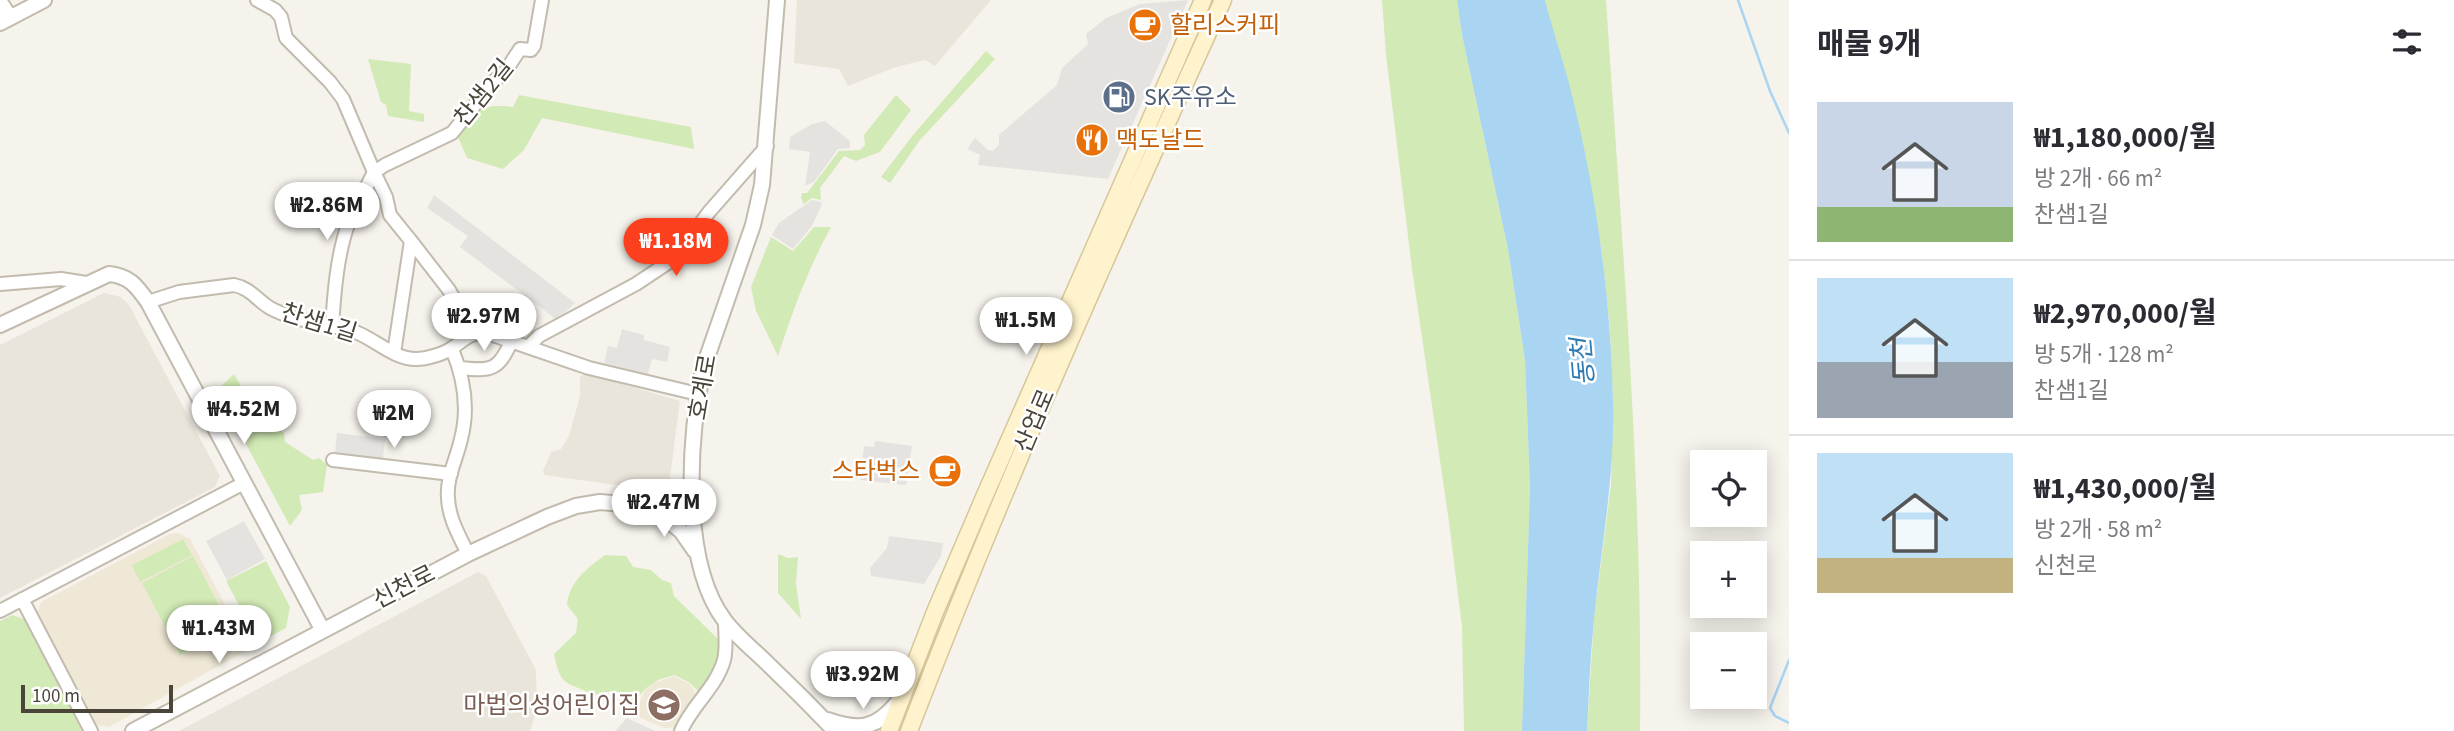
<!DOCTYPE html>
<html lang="ko">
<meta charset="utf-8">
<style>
body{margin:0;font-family:"Source Sans 3","Noto Sans KR",sans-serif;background:#f2f2f3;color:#2b2b33;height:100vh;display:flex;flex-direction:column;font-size:26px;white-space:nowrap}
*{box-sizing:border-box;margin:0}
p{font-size:23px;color:#7c7c81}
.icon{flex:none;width:38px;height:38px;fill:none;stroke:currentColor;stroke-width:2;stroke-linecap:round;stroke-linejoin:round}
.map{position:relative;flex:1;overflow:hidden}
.side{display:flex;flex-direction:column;background:#fff;width:665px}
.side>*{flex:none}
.controls{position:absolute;left:1690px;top:450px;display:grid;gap:14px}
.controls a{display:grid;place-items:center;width:77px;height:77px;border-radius:0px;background:#fff;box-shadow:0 4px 18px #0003;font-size:35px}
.scale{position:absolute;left:21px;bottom:18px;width:152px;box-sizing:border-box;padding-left:7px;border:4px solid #4b4439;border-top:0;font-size:19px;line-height:24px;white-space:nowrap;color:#4b4439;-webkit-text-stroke:5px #fff;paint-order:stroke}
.price{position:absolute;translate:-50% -60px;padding:0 16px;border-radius:24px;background:#fff;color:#222;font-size:23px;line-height:46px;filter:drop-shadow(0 2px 4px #0008)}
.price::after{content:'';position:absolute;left:50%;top:42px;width:21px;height:16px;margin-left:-10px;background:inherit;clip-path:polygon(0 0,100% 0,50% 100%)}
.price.current{background:#fc3f1d;color:#fff}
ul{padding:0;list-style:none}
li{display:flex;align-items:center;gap:21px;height:175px;padding:0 28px}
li+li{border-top:2px solid #e1e1e2}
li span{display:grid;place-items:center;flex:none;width:196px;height:140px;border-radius:0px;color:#555}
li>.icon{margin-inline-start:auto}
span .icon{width:84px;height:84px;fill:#fffc;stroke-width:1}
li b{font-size:30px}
h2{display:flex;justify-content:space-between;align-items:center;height:84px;padding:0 28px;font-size:30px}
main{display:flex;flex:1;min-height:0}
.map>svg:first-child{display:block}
.residential{fill:#eae5da}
.education{fill:#efe8d6}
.green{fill:#d2eab5}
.parking{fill:#e5e3e0}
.water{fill:#a9d4f2}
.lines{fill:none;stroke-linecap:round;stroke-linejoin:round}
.stream{stroke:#a9d4f2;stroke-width:2.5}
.minor-casing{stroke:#c2bbae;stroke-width:16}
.tertiary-casing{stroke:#c2bbae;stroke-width:18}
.secondary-casing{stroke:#d6c79b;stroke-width:19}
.minor{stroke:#fff;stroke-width:12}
.tertiary{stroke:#fff;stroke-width:14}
.secondary{stroke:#fff3cd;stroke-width:16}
.labels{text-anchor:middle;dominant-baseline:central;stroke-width:5;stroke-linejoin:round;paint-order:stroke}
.food-label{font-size:24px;fill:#c56008;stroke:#fff;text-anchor:start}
.street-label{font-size:24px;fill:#4b4439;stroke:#fff}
.service-label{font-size:24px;fill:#4e5e75;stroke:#fff;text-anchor:start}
.education-label{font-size:24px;fill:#785e54;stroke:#fff;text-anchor:end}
.water-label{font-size:26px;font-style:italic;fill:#2e7ab2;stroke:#fff}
</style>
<main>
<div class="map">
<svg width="1789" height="731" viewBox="0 0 1789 731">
<rect width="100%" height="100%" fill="#f6f3ec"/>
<!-- residential -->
<path class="residential" d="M797,0H991L935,66L925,60L896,67L848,86L839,69L794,63Z
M104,293L121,297L129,305L220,476L215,487L0,598V345Z
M585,373L680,401L669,485L660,491L544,475L543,471L551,452L561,449L569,436L580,396V377Z
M478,572L486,576L536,670L537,710L530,731H179Z"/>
<!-- education -->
<path class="education" d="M178,533L190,539L246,644L244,652L109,727L97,725L37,613L41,602L170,534Z
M674,676L690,684L696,695L677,727L664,728L634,715L645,690L651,684Z"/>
<!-- green -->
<path class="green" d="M1382,0H1457L1462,35L1508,249L1525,360L1530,487L1522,731H1464L1462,627L1449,522L1412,269L1386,55Z
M1545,0H1606C1622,243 1643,487 1640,731H1587L1594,618L1611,485L1613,405L1610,330L1601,246Z
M986,51L995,59L920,140L890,183L881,177L913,135Z
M368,59L411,64L409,111L424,114V122L388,116L386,105L381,102Z
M519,95L691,127L694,149L542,118L524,150L503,169L467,158L458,137C476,111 479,103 513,107Z
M896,95L911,110L880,152L856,161L844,156L820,188L821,200L812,198L804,204L801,198L802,193H807L839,151L860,150L865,145L864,135Z
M814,227H831C808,269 793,310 778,356L756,311L751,287L771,237L793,251Z
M234,374L253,407L284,433L285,442L313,460L319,458L327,465L323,492L299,495L302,510L290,526L217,390Z
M183,539L192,555L140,582L132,565Z
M778,554L788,558L798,557L796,584L801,619L778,593Z
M605,555L626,556L633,567L651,570L662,580L671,583L674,596L719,640C723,657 713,682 698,691L690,683L675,675C654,680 645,686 634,704C618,688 615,690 593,695C566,680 561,689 554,654L576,633L578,619L567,605C569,582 587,568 605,555Z
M193,556L231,628L180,655L142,583Z
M266,561L290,607L286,628L271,636L251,627L226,581Z
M12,615L24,619L82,731H0V621Z"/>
<!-- parking -->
<path class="parking" d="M1188,0L1108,179L978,165L980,155L967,149L975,138L988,150L993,151L999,145V135L1057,85L1062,68L1088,44L1086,34L1106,18L1140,4Z
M825,121L850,141V148L838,149L814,182L805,186L810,152L789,149L790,137L812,124Z
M434,195L575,303L557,320L460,247L468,236L427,208Z
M812,200L821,202L822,204L812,226L793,249L772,235L779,223Z
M622,329L644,335V340L670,347L667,362L652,359L648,374L604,363L608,346L617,348Z
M337,433L385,439L383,459L335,453Z
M875,441L912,446L906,485L860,480L864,446L874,447Z
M244,521L265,559L227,580L206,541Z
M889,536L943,543L941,556L924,584L871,576L870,568L887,548Z
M627,718L655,731H615Z"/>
<!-- water -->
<path class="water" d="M1457,0H1545C1554,36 1567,71 1575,108C1598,204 1611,304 1613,403C1615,476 1601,547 1594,620C1590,657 1589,694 1587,731H1522L1530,487L1525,360L1508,249L1462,35Z"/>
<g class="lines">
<!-- stream -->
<path class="stream" d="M1738,0L1770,91L1789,133
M1789,660L1770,708L1775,716L1789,723"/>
<defs>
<path id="minor" d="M257,0L275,10L281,17L286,38L330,82L343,99L374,172C366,189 356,205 349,222C337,253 334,295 332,327
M411,241L449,290L457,304L466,336
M0,284L61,279L86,283
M148,302L179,292L234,285C250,288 257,300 270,308C296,322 325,323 353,331C374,338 393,359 416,359C426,359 444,354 452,348C469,337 468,332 490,334L589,368L698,394
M528,347L539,336L636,284L675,258L709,212L767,146
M452,349C464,378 469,409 461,439C457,458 446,478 448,498C449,519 459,535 468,554
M394,353L411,241L390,215L386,197L374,172L385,165L452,133L494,81L505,72L520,49L531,50L534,46L542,0
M460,368C491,371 498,371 511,342
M333,460L451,474
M22,599L91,731
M0,611L244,483
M681,731C692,705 716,688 724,660C727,648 725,633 725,621"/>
<path id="tertiary" d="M777,0L762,185L753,225L703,369C689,439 680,562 725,621C738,638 755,651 770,666C792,687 814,709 835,731
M0,2L10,17
M0,23L44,0
M0,325L109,274C129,276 136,285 148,302L322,629
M650,506L681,531L695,551
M828,720C859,731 876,729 897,703
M133,731L468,554L547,517L576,506L600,502L693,510"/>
<path id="secondary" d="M889,731L935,612L985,495L1203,0
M909,731C1004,483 1113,241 1223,0"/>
</defs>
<!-- minor casing -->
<use href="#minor" class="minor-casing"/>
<!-- tertiary casing -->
<use href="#tertiary" class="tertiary-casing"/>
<!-- secondary casing -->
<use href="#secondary" class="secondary-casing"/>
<!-- minor -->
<use href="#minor" class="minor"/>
<!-- tertiary -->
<use href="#tertiary" class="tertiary"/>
<!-- secondary -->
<use href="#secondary" class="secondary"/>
</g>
<!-- icons -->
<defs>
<symbol id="cafe-disc" viewBox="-11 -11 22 22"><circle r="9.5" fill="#e8710a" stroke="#fff"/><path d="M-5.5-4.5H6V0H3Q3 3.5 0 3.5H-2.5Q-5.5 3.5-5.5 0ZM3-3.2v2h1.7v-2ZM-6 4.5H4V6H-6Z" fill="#fff"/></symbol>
<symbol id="fuel-disc" viewBox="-11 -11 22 22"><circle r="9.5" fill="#5c6f8a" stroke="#fff"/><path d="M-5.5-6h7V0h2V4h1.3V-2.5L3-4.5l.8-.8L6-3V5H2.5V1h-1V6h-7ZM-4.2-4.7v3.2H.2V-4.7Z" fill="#fff"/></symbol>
<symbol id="restaurant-disc" viewBox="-11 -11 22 22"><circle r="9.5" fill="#e8710a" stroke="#fff"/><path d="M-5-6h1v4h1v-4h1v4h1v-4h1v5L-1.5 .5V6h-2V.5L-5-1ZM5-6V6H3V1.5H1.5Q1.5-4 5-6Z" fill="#fff"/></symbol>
<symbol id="school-disc" viewBox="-11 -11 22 22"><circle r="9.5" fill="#8d6e63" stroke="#fff"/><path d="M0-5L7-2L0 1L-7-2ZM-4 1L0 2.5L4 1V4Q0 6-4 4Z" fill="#fff"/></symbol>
</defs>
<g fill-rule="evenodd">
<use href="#cafe-disc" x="1126" y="6" width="38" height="38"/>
<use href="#fuel-disc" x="1100" y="78" width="38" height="38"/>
<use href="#restaurant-disc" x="1073" y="121" width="38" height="38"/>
<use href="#cafe-disc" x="926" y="452" width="38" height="38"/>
<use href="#school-disc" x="645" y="686" width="38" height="38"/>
</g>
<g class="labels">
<!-- food labels -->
<g class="food-label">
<text x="1170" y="25">할리스커피</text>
<text x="1116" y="140">맥도날드</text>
<text x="920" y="471" text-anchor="end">스타벅스</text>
</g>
<!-- street labels -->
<g class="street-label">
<text transform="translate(484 93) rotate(-51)">찬샘2길</text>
<text transform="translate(319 323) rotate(17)">찬샘1길</text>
<text transform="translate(703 387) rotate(-80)">호계로</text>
<text transform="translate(1035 421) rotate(-67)">산업로</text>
<text transform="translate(404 587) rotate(-27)">신천로</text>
</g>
<!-- service labels -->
<g class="service-label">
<text x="1144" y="97">SK주유소</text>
</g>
<!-- education labels -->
<g class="education-label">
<text x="640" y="705">마법의성어린이집</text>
</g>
<!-- water labels -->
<g class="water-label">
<text transform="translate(1583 362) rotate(-95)">동천</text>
</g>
</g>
</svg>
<div class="controls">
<a><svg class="icon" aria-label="locate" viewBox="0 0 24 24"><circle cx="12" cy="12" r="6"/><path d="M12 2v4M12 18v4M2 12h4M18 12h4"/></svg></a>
<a>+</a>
<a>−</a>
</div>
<div class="scale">100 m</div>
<b class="price" style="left:327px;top:242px">₩2.86M</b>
<b class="price current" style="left:676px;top:278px">₩1.18M</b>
<b class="price" style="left:484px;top:353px">₩2.97M</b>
<b class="price" style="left:1026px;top:357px">₩1.5M</b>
<b class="price" style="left:244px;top:446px">₩4.52M</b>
<b class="price" style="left:394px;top:450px">₩2M</b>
<b class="price" style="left:664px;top:539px">₩2.47M</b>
<b class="price" style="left:219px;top:665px">₩1.43M</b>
<b class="price" style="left:863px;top:711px">₩3.92M</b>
</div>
<section class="side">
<h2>매물 9개<svg class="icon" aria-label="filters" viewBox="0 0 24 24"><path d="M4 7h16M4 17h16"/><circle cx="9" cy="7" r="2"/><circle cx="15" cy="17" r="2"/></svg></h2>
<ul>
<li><span style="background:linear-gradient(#c9d6e8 75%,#8fb573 0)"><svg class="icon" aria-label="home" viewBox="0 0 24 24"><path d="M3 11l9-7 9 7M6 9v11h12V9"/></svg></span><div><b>₩1,180,000/월</b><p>방 2개 · 66 m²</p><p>찬샘1길</p></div></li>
<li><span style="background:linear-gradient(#bfe0f5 60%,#9aa5b1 0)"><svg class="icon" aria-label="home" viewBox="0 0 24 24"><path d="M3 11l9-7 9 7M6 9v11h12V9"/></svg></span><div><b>₩2,970,000/월</b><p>방 5개 · 128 m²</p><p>찬샘1길</p></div></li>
<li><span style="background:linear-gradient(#bfe0f5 75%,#c2b280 0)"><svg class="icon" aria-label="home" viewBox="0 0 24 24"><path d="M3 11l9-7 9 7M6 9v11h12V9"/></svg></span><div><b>₩1,430,000/월</b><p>방 2개 · 58 m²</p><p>신천로</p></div></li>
</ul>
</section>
</main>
